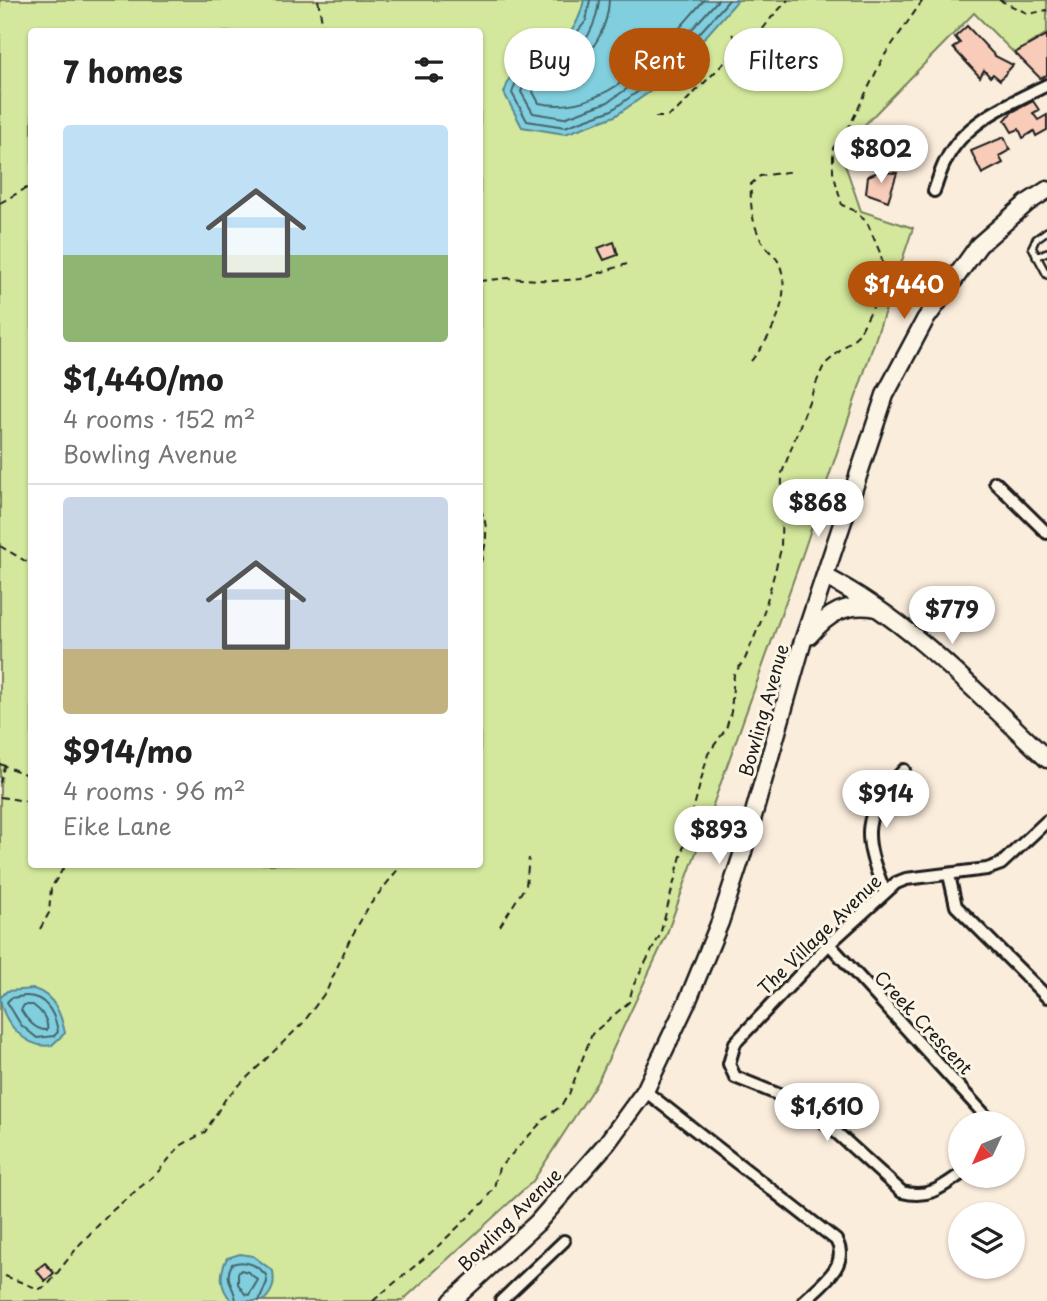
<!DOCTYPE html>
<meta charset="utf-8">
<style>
body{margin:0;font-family:"Playpen Sans",sans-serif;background:#f2f2f2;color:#222;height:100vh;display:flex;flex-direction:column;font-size:26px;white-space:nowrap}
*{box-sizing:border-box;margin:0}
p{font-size:23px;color:#767676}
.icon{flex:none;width:38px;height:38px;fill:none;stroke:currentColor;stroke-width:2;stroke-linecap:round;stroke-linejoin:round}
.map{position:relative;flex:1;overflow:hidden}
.side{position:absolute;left:28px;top:28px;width:455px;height:840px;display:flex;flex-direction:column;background:#fff;border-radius:7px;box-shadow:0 2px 5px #0004}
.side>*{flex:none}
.guide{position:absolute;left:504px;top:28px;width:438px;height:63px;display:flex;gap:14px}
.needle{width:46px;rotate:226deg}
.controls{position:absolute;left:948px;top:1111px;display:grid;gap:14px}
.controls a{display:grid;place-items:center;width:77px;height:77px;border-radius:50%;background:#fff;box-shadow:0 2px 5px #0004;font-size:35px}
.price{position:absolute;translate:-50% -60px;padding:0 16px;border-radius:24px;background:#fff;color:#222;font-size:23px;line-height:46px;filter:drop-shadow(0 2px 4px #0008)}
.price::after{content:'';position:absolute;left:50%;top:42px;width:21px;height:16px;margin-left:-10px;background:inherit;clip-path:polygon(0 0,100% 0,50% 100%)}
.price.active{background:#b45309;color:#fff}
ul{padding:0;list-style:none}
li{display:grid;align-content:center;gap:14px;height:371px;padding:0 35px}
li+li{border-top:2px solid #e0e0e0}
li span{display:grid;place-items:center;height:217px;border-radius:7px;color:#555}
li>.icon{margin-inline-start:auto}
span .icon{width:126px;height:126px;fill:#fffc;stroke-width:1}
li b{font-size:30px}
h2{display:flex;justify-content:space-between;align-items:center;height:84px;padding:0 35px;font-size:30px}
.tag{padding:0 24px;border-radius:32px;background:#fff;box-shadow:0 2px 5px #0004;font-size:24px;line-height:63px}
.tag.active{background:#b45309;color:#fff}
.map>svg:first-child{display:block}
.green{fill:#d3e89c;stroke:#78825c;stroke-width:2;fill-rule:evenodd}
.water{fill:#81cfde;stroke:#598790;stroke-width:2}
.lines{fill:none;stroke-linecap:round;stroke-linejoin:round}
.shore{stroke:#44646a;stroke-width:2}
.building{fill:#f8ccb9;stroke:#1c1c1c;stroke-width:2}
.service-casing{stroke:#1c1c1c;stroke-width:10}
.minor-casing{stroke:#1c1c1c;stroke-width:16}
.secondary-casing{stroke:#1c1c1c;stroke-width:21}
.path{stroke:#1c1c1c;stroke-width:2;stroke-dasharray:7 5;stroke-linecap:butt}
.service{stroke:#fcf5e5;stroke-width:5}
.minor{stroke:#fcf5e5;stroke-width:10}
.secondary{stroke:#fcf5e5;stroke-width:16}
.labels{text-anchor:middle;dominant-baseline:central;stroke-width:6;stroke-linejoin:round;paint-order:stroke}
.street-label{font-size:18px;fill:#1c1c1c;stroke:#fcf5e5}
</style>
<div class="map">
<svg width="1047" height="1301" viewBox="0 0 1047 1301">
<rect width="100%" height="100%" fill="#fbeddc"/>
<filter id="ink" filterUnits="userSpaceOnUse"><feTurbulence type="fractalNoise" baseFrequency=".0143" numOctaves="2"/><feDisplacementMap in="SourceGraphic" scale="14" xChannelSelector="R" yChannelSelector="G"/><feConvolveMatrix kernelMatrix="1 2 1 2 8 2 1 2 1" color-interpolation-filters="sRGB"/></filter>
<g filter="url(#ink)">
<!-- green -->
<path class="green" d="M0,0H1047V33L1014,53L974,13L840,150L861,211L913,228L801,559L666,936L599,1079L533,1181L402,1301H0ZM32,32H480V864H32Z"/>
<!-- water -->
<path class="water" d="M584,0H738L668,79L615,116L565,134L522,127L504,93L516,61C554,50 575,42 584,0Z
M34,989C55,996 61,1014 65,1033L52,1045C26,1050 3,1022 0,998L7,991Z
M240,1254L253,1256L273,1271C275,1284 273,1292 263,1301H232C219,1288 219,1274 227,1258Z"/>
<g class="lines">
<!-- shore -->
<path class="shore" d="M590,0L586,21L562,51L521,68L512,93L527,121L565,127L612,110L664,73L729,0
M599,0C597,23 585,49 564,61C553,67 539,69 528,75L521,92L533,113L564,118L608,102L658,67L718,0
M609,0C608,26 594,53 572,68C562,76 547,78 536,84L533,92L539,103C608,118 664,46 704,0
M25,996C46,995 55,1014 58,1032L54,1036L37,1038L21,1025L7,1002L11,998Z
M24,1005H33C41,1011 49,1019 47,1030C36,1031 26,1019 21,1010Z
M241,1270L248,1272L258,1280L249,1295L245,1294L238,1284V1273Z
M236,1301C235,1287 223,1280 232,1264C246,1259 257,1265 266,1275L267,1282L259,1301"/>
</g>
<!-- building -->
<path class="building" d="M967,26L995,56L1013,65L1000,80L993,74L990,77L984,70L980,77L953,48L960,43L955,37Z
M1047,35V75L1040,78L1015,53Z
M1033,101L1039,110L1033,113L1038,120L1047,115V130L1036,136L1034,131L1023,138L1019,129L1012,132L1005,120L1012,112Z
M1004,137L1010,150L999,156L1003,163L982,174L971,151Z
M878,172L897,173L888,201L866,193L868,176Z
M614,242L618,255L604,260L598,248Z
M45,1263L54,1273L45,1281L36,1270Z"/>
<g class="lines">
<defs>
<path id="service" d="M1047,231L1036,239L1032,247L1047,275
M1036,257L1047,252"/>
<path id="minor" d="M934,191C938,180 941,169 946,160C965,121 1011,103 1047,85
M995,482L1047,533
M949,875L956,906L1047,997
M885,892C862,836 860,815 904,770
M829,944L993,1124
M645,1091L836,1240C851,1265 820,1285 804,1301
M961,1174C941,1188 928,1199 902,1192L827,1124L777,1094L735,1077L729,1064L735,1043L829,944L896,883L906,879L987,869L1001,864L1047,821
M501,1301L564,1241"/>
<path id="secondary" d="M826,577C912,622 977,693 1047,759
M809,636C828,613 847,602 877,608
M452,1301L537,1223L607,1143L645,1091L688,1000L720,922L742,855L802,644L885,395L925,320L979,245L1027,203L1047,190"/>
</defs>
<!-- service casing -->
<use href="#service" class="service-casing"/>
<!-- minor casing -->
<use href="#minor" class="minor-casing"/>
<!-- secondary casing -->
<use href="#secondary" class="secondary-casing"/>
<!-- path -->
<path class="path" d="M318,0L324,32
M999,0L1029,14L1047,10
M732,34L758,70L764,72L769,70
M655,117H667L676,111L734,53L749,48L771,18L788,0
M0,203L32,185
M480,281L508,278L553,281L581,279L627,264
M751,361C772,337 793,295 779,263C776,256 769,252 765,246C752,227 750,206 751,184L760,176L793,171
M480,509C490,526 486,547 480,565
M0,546L32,565
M0,764L32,777
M0,783L4,767
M0,797L32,802
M500,926L526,885L529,858
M40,929L49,913L51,888L66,864
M5,1276L39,1289L47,1286L80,1244L113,1210L157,1173L180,1146L205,1132L226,1098L303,1023L327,990L349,941L369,906L402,864
M373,1301L435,1249L484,1202L494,1187L499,1168L547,1116L560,1107L569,1094L592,1034L629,1002L633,986L660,935L708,754L726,729L731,712L734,674L745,659L762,619L781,549L782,473L814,388L824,365L859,334L885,284L881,255L867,222L853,210L842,205L833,172V148L849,127L884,56L923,0"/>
<!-- service -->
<use href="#service" class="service"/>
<!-- minor -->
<use href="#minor" class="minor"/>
<!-- secondary -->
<use href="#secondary" class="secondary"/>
</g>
</g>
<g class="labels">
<!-- street labels -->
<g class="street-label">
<text transform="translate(763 710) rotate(-74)">Bowling Avenue</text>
<text transform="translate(819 934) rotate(-44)">The Village Avenue</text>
<text transform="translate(924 1022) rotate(47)">Creek Crescent</text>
<text transform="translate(509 1219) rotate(-45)">Bowling Avenue</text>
</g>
</g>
</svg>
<div class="controls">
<a><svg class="needle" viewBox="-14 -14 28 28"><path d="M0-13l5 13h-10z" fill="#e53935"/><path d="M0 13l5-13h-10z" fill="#767676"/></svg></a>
<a><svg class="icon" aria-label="layers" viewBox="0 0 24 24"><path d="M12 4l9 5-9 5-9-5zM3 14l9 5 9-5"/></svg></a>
</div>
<b class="price" style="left:881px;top:185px">$802</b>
<b class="price active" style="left:904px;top:321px">$1,440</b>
<b class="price" style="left:818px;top:539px">$868</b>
<b class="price" style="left:952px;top:646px">$779</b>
<b class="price" style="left:886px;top:830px">$914</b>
<b class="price" style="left:719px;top:866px">$893</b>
<b class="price" style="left:827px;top:1143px">$1,610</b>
<div class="guide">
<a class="tag">Buy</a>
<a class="tag active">Rent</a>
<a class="tag">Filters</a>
</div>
<section class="side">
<h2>7 homes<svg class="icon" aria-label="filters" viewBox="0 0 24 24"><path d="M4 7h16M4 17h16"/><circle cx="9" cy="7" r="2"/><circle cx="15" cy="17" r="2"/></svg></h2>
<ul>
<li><span style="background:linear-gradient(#bfe0f5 60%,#8fb573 0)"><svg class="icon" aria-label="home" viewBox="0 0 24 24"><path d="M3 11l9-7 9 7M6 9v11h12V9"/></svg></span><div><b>$1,440/mo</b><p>4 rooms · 152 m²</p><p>Bowling Avenue</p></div></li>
<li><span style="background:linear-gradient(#c9d6e8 70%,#c2b280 0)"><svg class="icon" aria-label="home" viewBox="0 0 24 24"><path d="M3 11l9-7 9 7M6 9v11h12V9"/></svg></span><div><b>$914/mo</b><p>4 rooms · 96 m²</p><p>Eike Lane</p></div></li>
</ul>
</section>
</div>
